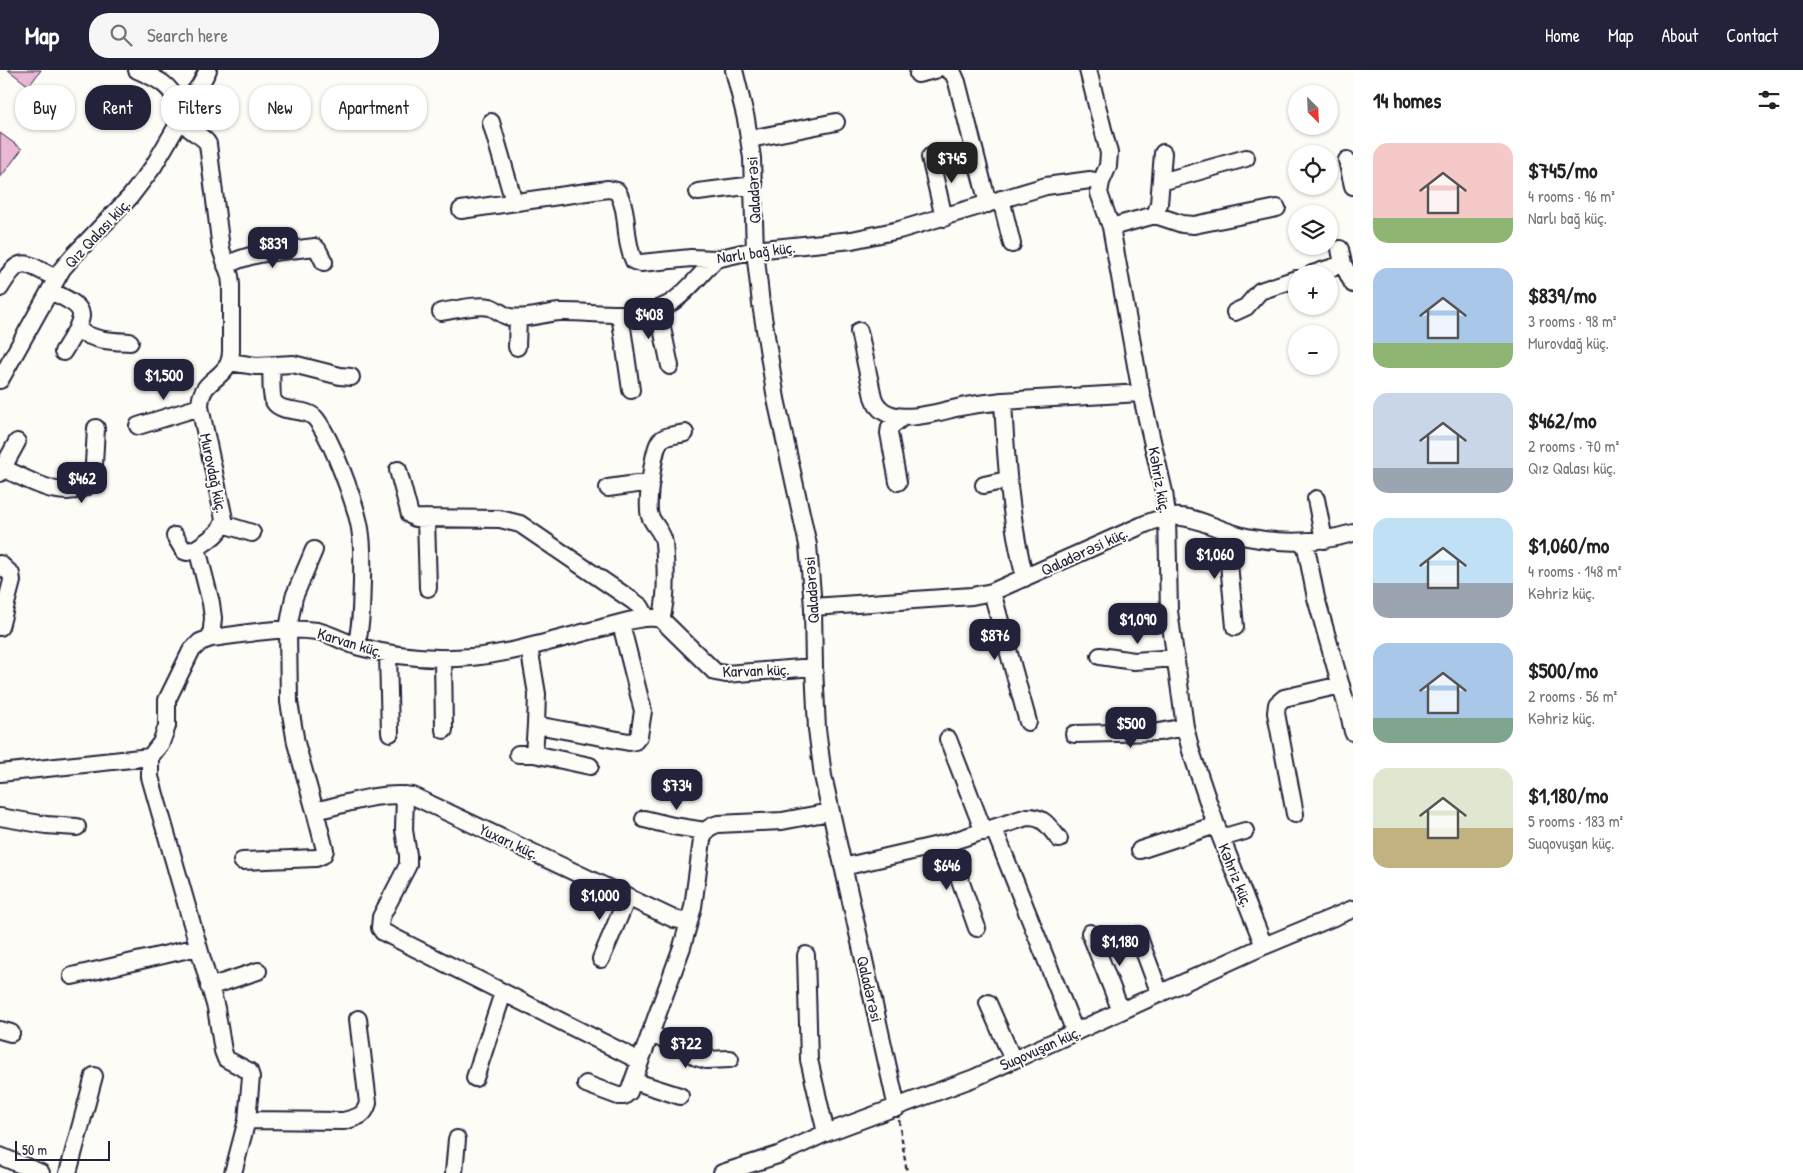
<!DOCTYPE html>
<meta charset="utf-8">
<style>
body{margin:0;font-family:"Patrick Hand",sans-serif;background:#f6f6f6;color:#222;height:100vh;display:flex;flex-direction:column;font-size:19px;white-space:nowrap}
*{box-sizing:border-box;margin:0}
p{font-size:16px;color:#767676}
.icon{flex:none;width:28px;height:28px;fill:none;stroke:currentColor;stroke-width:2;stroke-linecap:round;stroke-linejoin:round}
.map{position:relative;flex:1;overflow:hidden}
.sheet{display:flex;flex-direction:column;background:#fff;width:450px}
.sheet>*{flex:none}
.banner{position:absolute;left:15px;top:15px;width:475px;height:45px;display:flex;gap:10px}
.needle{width:32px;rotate:156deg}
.controls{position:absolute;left:1288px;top:15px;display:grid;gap:10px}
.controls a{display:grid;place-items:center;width:50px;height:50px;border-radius:50%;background:#fff;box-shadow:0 1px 4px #0004;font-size:25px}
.scale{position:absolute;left:15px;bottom:12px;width:95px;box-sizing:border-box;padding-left:5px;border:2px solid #22223b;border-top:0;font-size:14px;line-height:18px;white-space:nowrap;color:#22223b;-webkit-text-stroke:4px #fdfcf7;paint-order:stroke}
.price{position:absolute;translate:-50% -42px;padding:0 11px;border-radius:10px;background:#22223b;color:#fff;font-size:16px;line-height:32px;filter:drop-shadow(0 1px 2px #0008)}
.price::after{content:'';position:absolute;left:50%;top:30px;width:15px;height:11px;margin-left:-8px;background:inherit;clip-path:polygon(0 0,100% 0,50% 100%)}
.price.selected{background:#222;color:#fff}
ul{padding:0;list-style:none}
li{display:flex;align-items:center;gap:15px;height:125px;padding:0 20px}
li span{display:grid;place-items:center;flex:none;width:140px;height:100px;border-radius:15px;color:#555}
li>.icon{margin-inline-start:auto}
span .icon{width:60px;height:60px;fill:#fffc;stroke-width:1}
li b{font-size:21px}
h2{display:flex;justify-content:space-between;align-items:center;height:60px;padding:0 20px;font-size:21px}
.chip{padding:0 18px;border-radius:20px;background:#fff;box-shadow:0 1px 4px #0004;font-size:18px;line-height:45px}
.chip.selected{background:#22223b;color:#fff}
header{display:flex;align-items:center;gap:30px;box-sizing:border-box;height:70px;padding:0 25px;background:#22223b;color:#fff}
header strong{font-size:24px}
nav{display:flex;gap:28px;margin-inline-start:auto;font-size:18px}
.search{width:350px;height:45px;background:#f6f6f6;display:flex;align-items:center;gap:12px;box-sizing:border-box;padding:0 18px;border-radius:20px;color:#767676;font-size:19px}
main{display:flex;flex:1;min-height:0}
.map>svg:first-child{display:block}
.building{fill:#eab7d4;stroke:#22223b}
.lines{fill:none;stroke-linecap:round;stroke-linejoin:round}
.minor-casing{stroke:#22223b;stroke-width:20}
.path{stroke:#22223b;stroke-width:2.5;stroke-dasharray:5 4;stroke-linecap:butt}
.minor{stroke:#fdfcf7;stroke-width:16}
.labels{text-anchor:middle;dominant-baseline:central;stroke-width:4;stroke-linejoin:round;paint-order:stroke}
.street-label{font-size:16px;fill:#22223b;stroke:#fdfcf7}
</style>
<header>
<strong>Map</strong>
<div class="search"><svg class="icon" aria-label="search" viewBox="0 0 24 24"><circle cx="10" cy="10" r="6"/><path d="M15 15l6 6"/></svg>Search here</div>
<nav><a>Home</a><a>Map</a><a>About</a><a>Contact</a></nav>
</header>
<main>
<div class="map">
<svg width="1353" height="1103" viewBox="0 0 1353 1103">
<rect width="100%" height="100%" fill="#fdfcf7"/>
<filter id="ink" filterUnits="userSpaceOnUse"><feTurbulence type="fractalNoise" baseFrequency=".02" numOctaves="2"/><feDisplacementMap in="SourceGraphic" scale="10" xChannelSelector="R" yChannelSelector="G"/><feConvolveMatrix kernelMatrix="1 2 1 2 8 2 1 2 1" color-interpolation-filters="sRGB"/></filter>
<g filter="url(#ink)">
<!-- building -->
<path class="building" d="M8,0H41L29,16Z
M0,63L22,79L0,108Z"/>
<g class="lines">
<defs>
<path id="minor" d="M137,0C152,7 170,13 176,31C179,40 181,49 187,56C193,64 203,65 208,74L221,179L230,206L231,215V281C231,285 230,290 229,293C220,311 200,311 200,337L224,449C222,463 207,471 197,478L211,533L213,548L211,568
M734,0L746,49L752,88L755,180L761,234L776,329L808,475L813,537L814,597L817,659L823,706L897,1038
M948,0L953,3L957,12L988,134
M1088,0L1109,83L1108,96L1101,112L1099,123L1111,157L1141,323L1164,422L1167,446L1169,541L1185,657L1191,681L1216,755L1264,876
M918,4L935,0
M491,52L514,132
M750,69L836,52
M930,87L944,148
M1347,90L1353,116
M1161,112L1246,88
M698,122L754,115
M1001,129L1012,174
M461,140L608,119L617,121C630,142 623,169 634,191L641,193L691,188L716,189L755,180L852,170L899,160L1046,116L1090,110L1101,112
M1155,145L1159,134L1163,83
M1111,157L1155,145L1182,154L1194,155L1277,138
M1340,179L1343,194
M226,196C249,181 288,181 315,177L318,180L324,192
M1312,204L1343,194L1353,214
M0,218C22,182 24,194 57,208
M50,220C58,226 82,233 81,246C81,250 78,255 77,259C95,271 108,271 130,272
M658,239L670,296
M441,242C454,240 478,234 490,237C497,239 503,246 510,247C526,250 544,243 560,242C593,241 639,251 669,234C686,224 702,202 716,189
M1235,242L1246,237L1260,221L1296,209
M620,244L631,320
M859,261L873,327C884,361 936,342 961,337C975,334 989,333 1003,331
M517,277L518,248
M63,282L77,259
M229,292L256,296L293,294L340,306L351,307
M271,296C272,303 270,328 275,333C284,344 307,337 316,349C332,370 359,440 361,466C363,481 362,497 362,512C361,534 362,554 356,576
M0,310L62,199L75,184L130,127L153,97L177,56L180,44L187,33L200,15L208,0
M138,356L200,337
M3,398C29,410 66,434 93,412L96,358
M398,400L410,445L415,448L500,449L520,454L633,531L641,537L647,548
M0,403L17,372
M898,412L889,363L890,357L903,347
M984,415L1007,410
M608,418L651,412
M1316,429L1324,470
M426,448L428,518
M223,454L252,463
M1229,462L1228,483L1235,557
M175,466L184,481L187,482L197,478
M1305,472L1316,528L1350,648L1353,662
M314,480L294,527L288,559L289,632L296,673L315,741C346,734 382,721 413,726L674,849L689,852L693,837L702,770C705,760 708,757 718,754L782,751L830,742
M0,494L11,504L12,511L0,557
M1025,508C1010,450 1006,391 1003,331L1141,323
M992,522L1028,652
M813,537L972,526L992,522L1145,454C1191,435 1206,459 1247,467C1282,474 1319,473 1353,463
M661,549C668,527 666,496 664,473C663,462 654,456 650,446C646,436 653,380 660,371C665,365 677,365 685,363
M529,577L537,624L536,655L534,684
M388,584L390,663
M1100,586L1134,591L1176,588
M443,588L444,660
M536,655L629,672L635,671L639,666L643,641L621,554
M1074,664L1159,662L1185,657
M948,669L984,762
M518,684H534L590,696
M150,687V707L216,938L223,981L226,989L249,1001L251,1007L247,1050L233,1103
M0,703L150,687L161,673L167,656V630L191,581L200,572L211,568C246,564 282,556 317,561C332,564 345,573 360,577C396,587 435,590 472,587C514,583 554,570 594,560C612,556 643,544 661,549L715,602L726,604L814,597
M405,725L404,760L408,785V795L381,847L380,858L383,862L640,991
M1295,744L1276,643L1277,634L1284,628L1341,615
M0,747L46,755L77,757
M644,749L673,756L705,761
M994,759L1075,962
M1221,768L1245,761
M947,773L977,858
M1140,780L1216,755
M242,791L316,788L323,785L325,780L315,741
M843,797L947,773L1027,747C1045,747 1048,756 1059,769
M1090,863L1121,941
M1138,865L1160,924
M806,885L809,990L826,1063
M601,889L628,826
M72,906L198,877
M209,917L258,901
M988,933L1013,990
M0,960L11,963
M650,964L681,976L696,987L706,990L730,989
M475,1008L503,923
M633,1011L680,1026
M586,1014L618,1026H624L629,1022L682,877L689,852
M247,1050L344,1051C357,1047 364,1047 368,1033L358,949
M0,1086L41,1103
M68,1103L94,1006
M454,1103L457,1069
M722,1103L778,1085L826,1063L974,1008L1264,876L1353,839"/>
</defs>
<!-- minor casing -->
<use href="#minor" class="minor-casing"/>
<!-- path -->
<path class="path" d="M899,1050L907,1103"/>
<!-- minor -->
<use href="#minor" class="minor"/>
</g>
</g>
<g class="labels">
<!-- street labels -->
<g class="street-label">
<text transform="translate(753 120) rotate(-93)">Qaladərəsi</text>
<text transform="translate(97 163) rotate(-47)">Qız Qalası küç.</text>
<text transform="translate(756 182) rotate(-8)">Narlı bağ küç.</text>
<text transform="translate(214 403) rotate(78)">Murovdağ küç.</text>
<text transform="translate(1160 410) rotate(80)">Kəhriz küç.</text>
<text transform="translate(1084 481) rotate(-25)">Qaladərəsi küç.</text>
<text transform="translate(811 520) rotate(-94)">Qaladərəsi</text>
<text transform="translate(350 572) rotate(17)">Karvan küç.</text>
<text transform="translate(756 600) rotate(-2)">Karvan küç.</text>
<text transform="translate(509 771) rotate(25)">Yuxarı küç.</text>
<text transform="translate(1236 805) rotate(68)">Kəhriz küç.</text>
<text transform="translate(870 919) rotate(77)">Qaladərəsi</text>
<text transform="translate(1040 978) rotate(-24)">Suqovuşan küç.</text>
</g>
</g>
</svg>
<div class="controls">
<a><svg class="needle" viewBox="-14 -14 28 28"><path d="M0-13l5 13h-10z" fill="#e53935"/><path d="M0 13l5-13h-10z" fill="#767676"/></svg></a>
<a><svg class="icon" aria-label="locate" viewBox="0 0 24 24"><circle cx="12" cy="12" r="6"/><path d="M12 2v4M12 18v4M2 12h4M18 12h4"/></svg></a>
<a><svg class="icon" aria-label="layers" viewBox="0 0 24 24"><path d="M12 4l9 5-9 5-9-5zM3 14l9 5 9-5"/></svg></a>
<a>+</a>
<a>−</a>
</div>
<div class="scale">50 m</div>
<b class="price selected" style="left:952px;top:114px">$745</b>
<b class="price" style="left:273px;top:199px">$839</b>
<b class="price" style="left:649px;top:270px">$408</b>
<b class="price" style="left:164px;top:331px">$1,500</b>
<b class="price" style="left:82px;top:434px">$462</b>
<b class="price" style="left:1215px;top:510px">$1,060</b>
<b class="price" style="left:1138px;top:575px">$1,090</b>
<b class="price" style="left:995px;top:591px">$876</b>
<b class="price" style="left:1131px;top:679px">$500</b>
<b class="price" style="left:677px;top:741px">$734</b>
<b class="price" style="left:947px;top:821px">$646</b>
<b class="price" style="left:600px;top:851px">$1,000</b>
<b class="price" style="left:1120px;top:897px">$1,180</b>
<b class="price" style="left:686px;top:999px">$722</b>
<div class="banner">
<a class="chip">Buy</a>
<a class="chip selected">Rent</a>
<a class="chip">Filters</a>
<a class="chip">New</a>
<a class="chip">Apartment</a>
</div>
</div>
<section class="sheet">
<h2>14 homes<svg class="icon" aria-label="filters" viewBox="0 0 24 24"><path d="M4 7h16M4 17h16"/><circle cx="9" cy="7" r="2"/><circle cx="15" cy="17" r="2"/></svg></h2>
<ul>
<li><span style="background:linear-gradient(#f6c9c9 75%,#8fb573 0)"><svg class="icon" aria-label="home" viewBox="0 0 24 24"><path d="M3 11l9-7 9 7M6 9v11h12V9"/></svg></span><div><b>$745/mo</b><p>4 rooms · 96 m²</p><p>Narlı bağ küç.</p></div></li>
<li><span style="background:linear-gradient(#a9c7e8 75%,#8fb573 0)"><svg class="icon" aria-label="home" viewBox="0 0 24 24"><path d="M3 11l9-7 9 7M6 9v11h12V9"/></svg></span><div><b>$839/mo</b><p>3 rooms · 98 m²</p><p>Murovdağ küç.</p></div></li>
<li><span style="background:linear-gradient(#c9d6e8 75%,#9aa5b1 0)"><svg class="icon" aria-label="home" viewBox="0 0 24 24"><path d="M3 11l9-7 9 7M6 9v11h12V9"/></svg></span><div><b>$462/mo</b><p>2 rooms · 70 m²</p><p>Qız Qalası küç.</p></div></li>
<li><span style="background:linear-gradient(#bfe0f5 65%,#9aa5b1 0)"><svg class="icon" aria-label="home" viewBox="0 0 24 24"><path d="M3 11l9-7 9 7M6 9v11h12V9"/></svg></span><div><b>$1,060/mo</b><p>4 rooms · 148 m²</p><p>Kəhriz küç.</p></div></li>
<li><span style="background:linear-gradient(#a9c7e8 75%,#7fa58c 0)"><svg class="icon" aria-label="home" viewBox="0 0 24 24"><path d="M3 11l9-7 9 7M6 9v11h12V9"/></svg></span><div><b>$500/mo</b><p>2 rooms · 56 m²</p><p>Kəhriz küç.</p></div></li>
<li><span style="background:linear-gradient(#dfe7d0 60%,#c2b280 0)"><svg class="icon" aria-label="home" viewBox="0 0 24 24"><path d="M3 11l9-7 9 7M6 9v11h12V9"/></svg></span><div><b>$1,180/mo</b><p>5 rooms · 183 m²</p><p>Suqovuşan küç.</p></div></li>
</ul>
</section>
</main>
